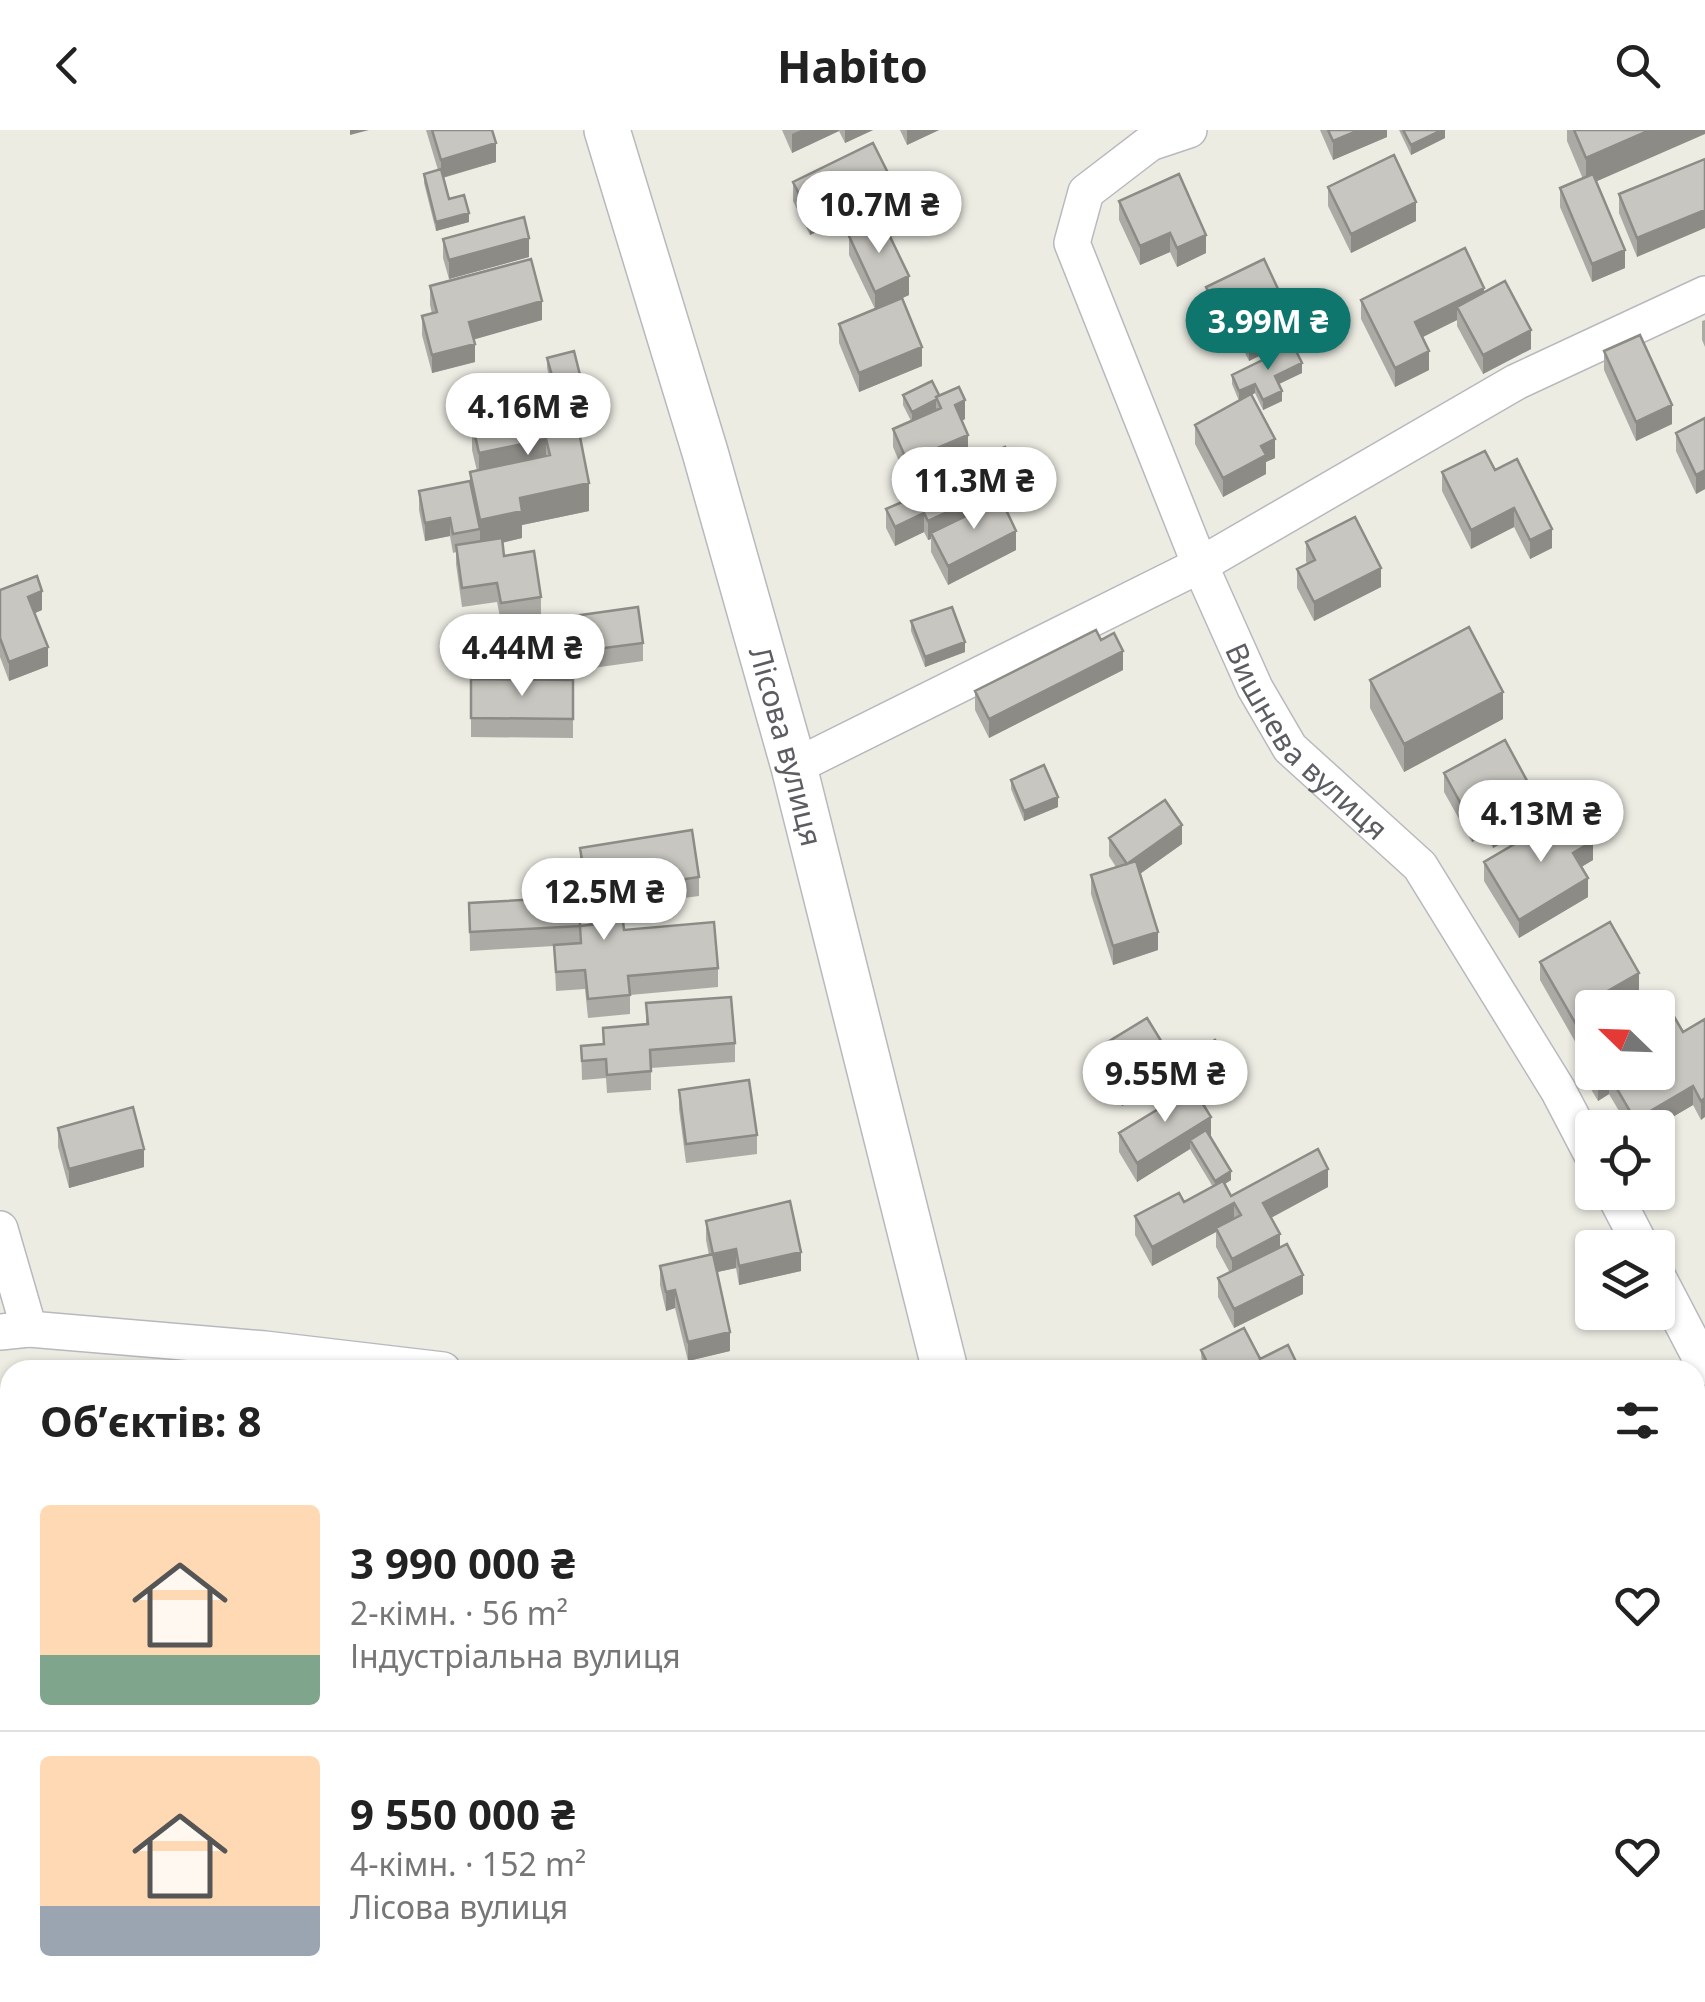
<!DOCTYPE html>
<html lang="uk">
<meta charset="utf-8">
<style>
body{margin:0;font-family:"Noto Sans",sans-serif;background:#f6f6f6;color:#222;height:100vh;display:flex;flex-direction:column;font-size:38px;white-space:nowrap}
*{box-sizing:border-box;margin:0}
p{font-size:32px;color:#767676}
.icon{flex:none;width:55px;height:55px;fill:none;stroke:currentColor;stroke-width:2;stroke-linecap:round;stroke-linejoin:round}
.map{position:relative;flex:1;overflow:hidden}
.drawer{position:absolute;left:0px;top:1230px;width:1705px;height:642px;display:flex;flex-direction:column;background:#fff;border-radius:30px 30px 0 0;box-shadow:0 2px 8px #0004}
.drawer>*{flex:none}
.needle{width:65px;rotate:293deg}
.buttons{position:absolute;left:1575px;top:860px;display:grid;gap:20px}
.buttons a{display:grid;place-items:center;width:100px;height:100px;border-radius:10px;background:#fff;box-shadow:0 2px 8px #0004;font-size:50px}
.price{position:absolute;translate:-50% -85px;padding:0 22px;border-radius:35px;background:#fff;color:#222;font-size:32px;line-height:65px;filter:drop-shadow(0 2px 5px #0008)}
.price::after{content:'';position:absolute;left:50%;top:60px;width:30px;height:22px;margin-left:-15px;background:inherit;clip-path:polygon(0 0,100% 0,50% 100%)}
.price.on{background:#0f766e;color:#fff}
ul{padding:0;list-style:none}
li{display:flex;align-items:center;gap:30px;height:250px;padding:0 40px}
li+li{border-top:2px solid #e0e0e0}
li span{display:grid;place-items:center;flex:none;width:280px;height:200px;border-radius:10px;color:#555}
li>.icon{margin-inline-start:auto}
span .icon{width:120px;height:120px;fill:#fffc;stroke-width:1}
li b{font-size:42px}
h2{display:flex;justify-content:space-between;align-items:center;height:120px;padding:0 40px;font-size:42px}
header{display:flex;justify-content:space-between;align-items:center;height:130px;padding:0 40px;background:#fff;font-size:45px;font-weight:700}
.map>svg:first-child{display:block}
.lines{fill:none;stroke-linecap:round;stroke-linejoin:round}
.minor-casing{stroke:#b8b9be;stroke-width:38}
.tertiary-casing{stroke:#b8b9be;stroke-width:48}
.minor{stroke:#fff;stroke-width:35}
.tertiary{stroke:#fff;stroke-width:45}
.wall{fill:#acaaa5}
.shaded-wall{fill:#8c8b86}
.building{fill:#c8c6c0;stroke:#8c8b86;stroke-width:2.5}
.labels{text-anchor:middle;dominant-baseline:central;stroke-width:9;stroke-linejoin:round;paint-order:stroke}
.street-label{font-size:30px;fill:#5b5d62;stroke:#fff}
</style>
<header><svg class="icon" aria-label="back" viewBox="0 0 24 24"><path d="M15 5l-7 7 7 7"/></svg>Habito<svg class="icon" aria-label="search" viewBox="0 0 24 24"><circle cx="10" cy="10" r="6"/><path d="M15 15l6 6"/></svg></header>
<div class="map">
<svg width="1705" height="1872" viewBox="0 0 1705 1872">
<rect width="100%" height="100%" fill="#ecece3"/>
<g class="lines">
<defs>
<g id="minor">
<path id="s1" d="M1189,0L1150,13L1086,62L1072,113L1200,435L1255,558L1290,618L1420,736L1558,960L1592,1025"/>
<path d="M794,637L1200,435L1516,252L1705,164"/>
<path d="M1613,1062L1642,1118"/>
<path d="M0,1099L29,1199"/>
<path d="M1658,1147L1705,1237"/>
<path d="M0,1202L29,1199L265,1219L443,1240"/>
</g>
<g id="tertiary">
<path id="s2" d="M607,0L705,322L794,637L945,1240"/>
<path d="M1100,1862L1102,1872"/>
</g>
</defs>
<!-- minor casing -->
<use href="#minor" class="minor-casing"/>
<!-- tertiary casing -->
<use href="#tertiary" class="tertiary-casing"/>
<!-- minor -->
<use href="#minor" class="minor"/>
<!-- tertiary -->
<use href="#tertiary" class="tertiary"/>
</g>
<!-- wall -->
<path class="wall" d="M426,0H492L496,32L443,48L449,69L469,92L436,101L424,53V44L438,40Z
M782,0H873L845,13L839,1L792,23Z
M900,0H939L907,15Z
M1320,0H1387V7L1333,30Z
M1399,0H1445V8L1411,25Z
M1567,0H1705L1596,51L1625,138L1592,152L1560,77V58L1583,49L1567,11Z
M1705,29L1637,127L1619,83V64Z
M793,52L890,66L810,105L793,71Z
M1328,57L1416,91L1351,123L1328,76Z
M1119,71L1206,123L1177,137L1170,122L1140,135L1119,90Z
M849,106L909,165L902,168L922,236L859,262L839,213V194L875,179L849,125Z
M443,109L529,127L449,149L443,128Z
M430,156L542,190L473,209L475,232L432,243L422,205V186L432,184L430,175Z
M1206,157L1293,209L1249,231L1228,188L1215,194L1206,176Z
M1484,163L1531,219L1483,244L1457,196V190L1422,207L1429,240L1395,257L1361,189V170Z
M1705,190V217L1702,210V191Z
M1604,221L1672,294L1636,311L1604,240Z
M547,228L581,258L555,266L547,238Z
M1302,243L1278,254L1282,271L1263,280L1255,263L1252,265L1275,328L1266,332V344L1223,367L1195,314V295L1239,271L1232,254V245Z
M903,265H939L965,289L962,291L968,324L907,350L893,317V299L911,291L903,275Z
M573,271L589,381L522,395V408L502,413L504,426L541,467V486L501,492L497,472L462,477L456,434V422L453,423L450,406L425,411L419,380V361L470,351V342L477,341L472,320V292Z
M1705,288V359L1696,364L1676,321V303Z
M1495,340L1552,418L1530,429L1514,397L1471,419L1442,361V342Z
M932,351L1015,358L999,365V370L1016,420L948,455L931,422V409L928,410L924,402L895,416L886,398V379L932,359Z
M1306,412L1381,457L1314,491L1297,458V439L1307,434L1306,431Z
M0,460L42,480L35,483L48,536L9,551L0,527Z
M545,490L643,513V531L550,544L545,508Z
M911,491L965,522L925,537L911,501Z
M1101,510L1123,540L989,608L975,580V561Z
M471,549L573,550V608L471,607Z
M1370,550L1503,589L1404,642L1370,578Z
M1444,643L1539,692L1493,718L1485,705L1472,712L1444,662Z
M1011,650L1058,677L1024,691L1011,659Z
M1109,708L1182,714L1140,744L1158,820L1113,835L1091,764V745L1116,737L1109,726Z
M580,718L699,747V766L654,772V787L623,791L624,800L718,838V857L630,865V884L588,888L585,859L556,861L554,816L470,821L469,773L580,796L589,795L580,737Z
M1593,730L1581,737L1588,767L1519,808L1484,751V732Z
M1540,832L1639,861L1613,876L1577,915L1540,850Z
M646,873L735,913V932L651,938V960L607,963L606,948L582,950L581,916L603,914V898L646,894Z
M1705,889L1701,990L1693,975L1654,998H1629L1609,964L1598,971L1579,939V921L1683,902Z
M1098,918L1171,946L1122,976L1098,937Z
M1184,930L1235,951L1203,971L1184,939Z
M679,960L757,1005V1024L686,1033L679,979Z
M58,998L144,1037L69,1058L58,1017Z
M1119,1003L1211,1006L1231,1050L1225,1054L1231,1066L1328,1057L1271,1088L1280,1118L1303,1164L1234,1198L1218,1167V1148L1230,1143L1216,1117V1102L1152,1136L1135,1105V1086L1184,1072L1213,1057L1190,1019L1137,1052L1119,1022Z
M706,1091L801,1141L739,1155L736,1138L717,1142L730,1221L688,1231L675,1178L666,1181L660,1155V1136L709,1125L706,1110Z
M1201,1220L1260,1229L1300,1240H1202Z
M1705,1679V1743L1695,1724V1684Z
M1402,1862H1488V1865L1469,1872H1405Z"/>
<!-- shaded-wall -->
<path class="shaded-wall" d="M350,0H369L350,5Z
M801,0H839V1L792,23V4Z
M845,0H873L845,13Z
M907,0H939L907,15Z
M1359,0H1387V7L1333,30V11Z
M1442,0H1445V8L1411,25V15Z
M1650,0H1705V4L1586,56V28Z
M496,13V32L441,48V30Z
M890,47V66L810,105V86Z
M1416,72V91L1351,123V104Z
M1705,80V98L1637,127V108Z
M469,83V92L436,101V92Z
M1170,103V122L1140,135V116Z
M1206,105V123L1177,137V118Z
M529,108V127L449,149V130Z
M1625,120V138L1592,152V134Z
M909,146V165L875,181V162Z
M1484,158V177H1457V190L1415,211V192Z
M1228,169V188L1215,194V175Z
M542,171V190L469,211V192Z
M1293,191V209L1249,231V212Z
M1531,200V219L1483,244V225Z
M475,214V232L432,243V225Z
M922,217V236L859,262V243Z
M1429,221V240L1395,257V238Z
M1302,233V243L1275,256V246Z
M581,249V258L555,266V256Z
M1255,254V263L1239,271V261Z
M1282,261V271L1263,280V270Z
M936,269V279L912,291V282Z
M965,270V289L955,294V275Z
M1672,275V294L1636,311V292Z
M968,305V324L907,350V331Z
M546,309V336L479,350V323Z
M1275,309V328L1266,332V344L1223,367V348L1261,316Z
M1015,339V358L999,365V377L931,403V409L928,410V391L994,348Z
M1705,340V359L1696,364V345Z
M589,353V381L522,395V408L480,418V390L520,368Z
M1514,378V397L1471,419V400Z
M924,383V402L895,416V397Z
M450,388V406L425,411V393Z
M1552,399V418L1530,429V410Z
M1016,401V420L948,455V436Z
M1381,438V457L1314,491V472Z
M42,461V480L28,486V467Z
M965,512V522L925,537V527Z
M48,517V536L9,551V532Z
M1123,521V540L989,608V589Z
M1503,562V589L1404,642V614Z
M1058,667V677L1024,691V681Z
M1539,673V692L1493,718V699Z
M1485,687V705L1472,712V694Z
M1182,695V714L1127,753V734Z
M1593,711V730L1573,742V723Z
M1588,748V767L1519,808V790Z
M1158,802V820L1113,835V816Z
M1639,843V861L1613,878H1606V862Z
M1592,887V906L1577,915V896Z
M1171,927V946L1122,976V958Z
M1235,941V951L1203,971V961Z
M1609,945V964L1598,971V952Z
M1693,956V975L1654,998H1635V990Z
M1705,968V987L1701,990V971Z
M1211,987V1006L1194,1017L1190,1010V1019L1137,1052V1033Z
M144,1019V1037L69,1058V1039Z
M1328,1039V1057L1263,1092V1073Z
M1231,1041V1050L1215,1060V1051Z
M1234,1073V1092L1216,1098V1102L1152,1136V1117Z
M1280,1104V1123L1232,1148V1129Z
M736,1119V1138L713,1143V1124Z
M801,1122V1141L739,1155V1136Z
M1303,1145V1164L1234,1198V1179Z
M675,1160V1178L666,1181V1162Z
M730,1202V1221L688,1231V1212Z
M1705,1360V1379L1695,1385V1367Z
M1705,1444V1462L1695,1469V1450Z
M1700,1512V1530L1695,1533V1514Z
M1457,1862H1488V1865L1469,1872H1457Z"/>
<!-- building -->
<path class="building" d="M432,0H492L496,13L441,30Z
M1328,0H1359L1333,11Z
M1403,0H1442L1411,15Z
M1574,0H1650L1586,28Z
M873,13L890,47L810,86L793,52Z
M1394,25L1416,72L1351,104L1328,57Z
M1705,29V80L1637,108L1619,64Z
M441,39L449,69L464,65L469,83L436,92L424,44Z
M1179,44L1206,105L1177,118L1170,103L1140,116L1119,71Z
M1593,44L1625,120L1592,134L1560,58Z
M524,87L529,108L449,130L443,109Z
M882,90L909,146L875,162L849,106Z
M1465,118L1484,158L1415,192L1429,221L1395,238L1361,170Z
M531,129L542,171L469,192L475,214L432,225L422,186L437,182L430,156Z
M1264,129L1293,191L1249,212L1228,169L1215,175L1206,157Z
M1505,151L1531,200L1483,225L1457,177Z
M902,168L922,217L859,243L839,194Z
M1640,205L1672,275L1636,292L1604,221Z
M1293,215L1302,233L1275,246L1282,261L1263,270L1255,254L1239,261L1232,245Z
M574,221L581,249L555,256L547,228Z
M932,251L939,265L936,267L937,269L912,282L903,265Z
M959,257L965,270L955,275L968,305L907,331L893,299L941,278L936,267Z
M1251,264L1275,309L1261,316L1266,325L1223,348L1195,295Z
M573,271L589,353L520,368L522,381L480,390L470,342L550,325L546,309L479,323L472,292Z
M1705,288V340L1696,345L1676,303Z
M1005,317L1015,339L994,348L999,358L928,391L924,383L895,397L886,379L935,358L932,351Z
M1485,321L1495,340L1517,329L1552,399L1530,410L1514,378L1471,400L1442,342Z
M470,351L480,399L453,404L450,388L425,393L419,361Z
M1001,369L1016,401L948,436L931,403Z
M1355,387L1381,438L1314,472L1297,439L1315,430L1306,412Z
M502,408L504,426L534,421L541,467L501,473L497,453L462,458L456,415Z
M37,446L42,461L28,467L48,517L9,532L0,508V460Z
M638,477L643,513L550,525L545,490Z
M952,477L965,512L925,527L911,491Z
M1469,497L1503,562L1404,614L1370,550Z
M1096,500L1101,510L1114,503L1123,521L989,589L975,561Z
M471,549L573,550V589L471,588Z
M1505,610L1539,673L1493,699L1485,687L1472,694L1444,643Z
M1044,635L1058,667L1024,681L1011,650Z
M1165,670L1182,695L1127,734L1109,708Z
M1574,679L1593,711L1573,723L1588,748L1519,790L1484,732Z
M692,700L699,747L652,754L654,768L590,778L580,718Z
M1136,731L1158,802L1113,816L1091,745Z
M579,767L580,796L623,791L624,800L714,792L718,838L628,846L630,865L588,869L585,840L556,842L554,815L581,813L580,796L470,802L469,773Z
M1610,792L1639,843L1606,862L1613,875L1609,878H1592V887L1577,896L1540,832Z
M731,867L735,913L650,920L651,941L607,945L606,929L582,931L581,916L604,914L603,898L648,894L646,873Z
M1665,871L1683,902L1705,889V968L1701,971L1693,956L1635,990L1609,945L1598,952L1579,921L1592,913V942H1658V878H1653Z
M1147,888L1171,927L1122,958L1098,918Z
M1215,910L1235,941L1203,961L1184,930Z
M749,950L757,1005L686,1014L679,960Z
M1193,958L1211,987L1137,1033L1119,1003Z
M133,977L144,1019L69,1039L58,998Z
M1206,1000L1231,1041L1215,1051L1190,1010Z
M1318,1019L1328,1039L1263,1073L1280,1104L1232,1129L1216,1098L1241,1085L1234,1073L1152,1117L1135,1086L1179,1063L1184,1072L1223,1051L1231,1066Z
M790,1071L801,1122L739,1136L736,1119L713,1124L730,1202L688,1212L675,1160L666,1162L660,1136L713,1124L706,1091Z
M1287,1114L1303,1145L1234,1179L1218,1148Z
M1244,1198L1266,1240H1211L1201,1220Z
M1288,1215L1300,1240H1266L1260,1229Z
M1646,1233L1650,1240H1634Z
M1695,1315L1705,1331V1360L1695,1367Z
M1705,1400V1444L1695,1450V1407Z
M1695,1502L1700,1512L1695,1514Z
M1705,1679V1724L1695,1706V1684Z
M1408,1862H1459L1462,1871L1434,1872V1870L1430,1872H1412Z
M1507,1862H1542L1545,1867L1536,1872H1499L1497,1868Z"/>
<g class="labels">
<!-- street labels -->
<g class="street-label">
<text stroke="none"><textPath href="#s1" startOffset="730">Вишнева вулиця</textPath></text>
<text stroke="none"><textPath href="#s2" startOffset="642">Лісова вулиця</textPath></text>
</g>
</g>
</svg>
<div class="buttons">
<a><svg class="needle" viewBox="-14 -14 28 28"><path d="M0-13l5 13h-10z" fill="#e53935"/><path d="M0 13l5-13h-10z" fill="#767676"/></svg></a>
<a><svg class="icon" aria-label="locate" viewBox="0 0 24 24"><circle cx="12" cy="12" r="6"/><path d="M12 2v4M12 18v4M2 12h4M18 12h4"/></svg></a>
<a><svg class="icon" aria-label="layers" viewBox="0 0 24 24"><path d="M12 4l9 5-9 5-9-5zM3 14l9 5 9-5"/></svg></a>
</div>
<b class="price" style="left:879px;top:126px">10.7M ₴</b>
<b class="price on" style="left:1268px;top:243px">3.99M ₴</b>
<b class="price" style="left:528px;top:328px">4.16M ₴</b>
<b class="price" style="left:974px;top:402px">11.3M ₴</b>
<b class="price" style="left:522px;top:569px">4.44M ₴</b>
<b class="price" style="left:1541px;top:735px">4.13M ₴</b>
<b class="price" style="left:604px;top:813px">12.5M ₴</b>
<b class="price" style="left:1165px;top:995px">9.55M ₴</b>
<section class="drawer">
<h2>Об’єктів: 8<svg class="icon" aria-label="filters" viewBox="0 0 24 24"><path d="M4 7h16M4 17h16"/><circle cx="9" cy="7" r="2"/><circle cx="15" cy="17" r="2"/></svg></h2>
<ul>
<li><span style="background:linear-gradient(#ffd9b3 75%,#7fa58c 0)"><svg class="icon" aria-label="home" viewBox="0 0 24 24"><path d="M3 11l9-7 9 7M6 9v11h12V9"/></svg></span><div><b>3 990 000 ₴</b><p>2-кімн. · 56 m²</p><p>Індустріальна вулиця</p></div><svg class="icon" aria-label="heart" viewBox="0 0 24 24"><path d="M12 20l-8-8c-3-5 5-10 8-4 3-6 11-1 8 4z"/></svg></li>
<li><span style="background:linear-gradient(#ffd9b3 75%,#9aa5b1 0)"><svg class="icon" aria-label="home" viewBox="0 0 24 24"><path d="M3 11l9-7 9 7M6 9v11h12V9"/></svg></span><div><b>9 550 000 ₴</b><p>4-кімн. · 152 m²</p><p>Лісова вулиця</p></div><svg class="icon" aria-label="heart" viewBox="0 0 24 24"><path d="M12 20l-8-8c-3-5 5-10 8-4 3-6 11-1 8 4z"/></svg></li>
</ul>
</section>
</div>
